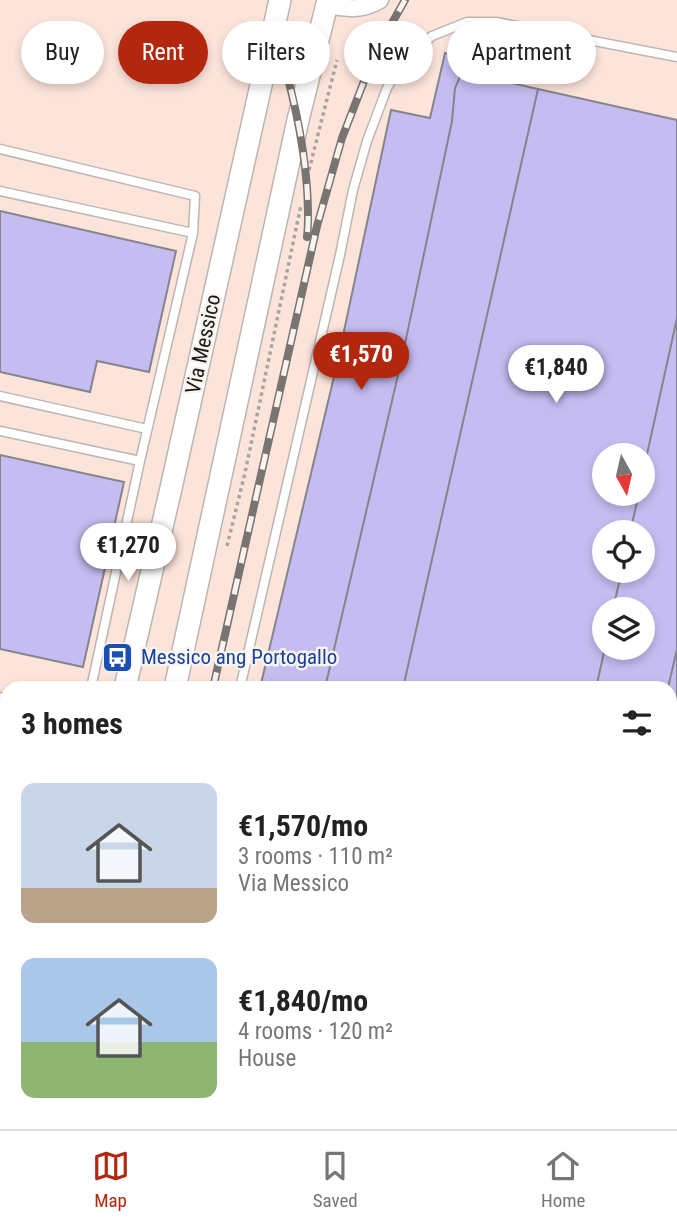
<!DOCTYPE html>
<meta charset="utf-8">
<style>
body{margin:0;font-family:"Roboto Condensed",sans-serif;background:#f2f2f2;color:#222;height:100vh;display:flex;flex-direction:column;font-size:26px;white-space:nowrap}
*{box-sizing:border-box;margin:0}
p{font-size:23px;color:#767676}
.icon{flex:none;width:38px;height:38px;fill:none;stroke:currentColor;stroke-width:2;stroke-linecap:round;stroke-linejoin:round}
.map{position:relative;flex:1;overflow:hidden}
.side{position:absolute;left:0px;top:681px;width:677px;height:450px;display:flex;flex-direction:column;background:#fff;border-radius:21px 21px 0 0;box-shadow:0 4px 10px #0003}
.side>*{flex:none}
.top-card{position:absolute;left:21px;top:21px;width:635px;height:63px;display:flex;gap:14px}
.needle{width:46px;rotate:172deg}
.tools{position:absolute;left:592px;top:443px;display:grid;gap:14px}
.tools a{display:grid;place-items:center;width:63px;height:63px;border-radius:50%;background:#fff;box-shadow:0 4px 10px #0003;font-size:35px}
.price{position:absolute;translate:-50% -60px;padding:0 16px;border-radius:24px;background:#fff;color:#222;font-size:23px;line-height:46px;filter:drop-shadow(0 2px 4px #0008)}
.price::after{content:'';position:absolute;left:50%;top:42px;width:21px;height:16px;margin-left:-10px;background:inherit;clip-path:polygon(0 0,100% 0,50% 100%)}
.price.active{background:#b4270f;color:#fff}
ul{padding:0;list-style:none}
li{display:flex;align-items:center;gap:21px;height:175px;padding:0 21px}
li span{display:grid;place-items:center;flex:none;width:196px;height:140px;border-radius:14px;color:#555}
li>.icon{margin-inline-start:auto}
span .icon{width:84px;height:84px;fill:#fffc;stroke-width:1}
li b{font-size:30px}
h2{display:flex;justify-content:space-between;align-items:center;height:84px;padding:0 21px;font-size:30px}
.tag{padding:0 24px;border-radius:32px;background:#fff;box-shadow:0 4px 10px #0003;font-size:24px;line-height:63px}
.tag.active{background:#b4270f;color:#fff}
.menu{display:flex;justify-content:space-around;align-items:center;height:98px;border-top:2px solid #e0e0e0;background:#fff;font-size:19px;color:#767676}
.menu a{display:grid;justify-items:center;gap:4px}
.menu .active{color:#b4270f}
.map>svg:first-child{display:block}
.industrial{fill:#fce4da;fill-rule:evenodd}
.building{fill:#c5bcf1;stroke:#86858b;stroke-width:2}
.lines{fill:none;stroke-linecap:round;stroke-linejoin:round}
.service-casing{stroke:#bcb6b2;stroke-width:11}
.minor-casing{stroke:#bcb6b2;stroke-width:19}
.tertiary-casing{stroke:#bcb6b2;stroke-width:24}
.path{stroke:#a9a4a1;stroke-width:3.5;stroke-dasharray:3.5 3.5;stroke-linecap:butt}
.service{stroke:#fff;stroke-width:8}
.minor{stroke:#fff;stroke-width:16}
.tertiary{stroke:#fff;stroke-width:21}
.rail-casing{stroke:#787471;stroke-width:8}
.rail{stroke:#f9f3ee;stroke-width:5;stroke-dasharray:16;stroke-linecap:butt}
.labels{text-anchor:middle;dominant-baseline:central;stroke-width:5;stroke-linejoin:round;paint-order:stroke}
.street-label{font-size:21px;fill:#1a1817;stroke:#f9f3ee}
.transit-label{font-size:21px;fill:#164399;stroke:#f9f3ee;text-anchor:start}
</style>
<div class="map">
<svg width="677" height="1129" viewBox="0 0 677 1129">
<rect width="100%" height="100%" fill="#f9f3ee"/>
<!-- industrial -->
<path class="industrial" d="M0,0H677V1129H0ZM604,455H642V494H604ZM604,532H642V570H604ZM604,609H642V648H604ZM7,688H670V1124H7Z"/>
<!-- building -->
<path class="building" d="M445,53L466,58L462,72L455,88L452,121L402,358L325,688H260L337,364L391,110L430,118Z
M462,72L538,89L403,688H325L402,358L452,121L455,88Z
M538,89L677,120V318L642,477V455H604V494H639L630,532H604V570H622L613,609H604L605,648L596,688H403Z
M0,211L176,251L149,372L97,361L90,392L0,372Z
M677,318V649L668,688H596L605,648H642V609H613L622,570H642V532H630L639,494H642V477Z
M0,455L124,482L83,667L0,649Z
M677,649V820L672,819L670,826V688H668Z
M3,872L7,874V913L0,910V896L4,886L0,885V880Z
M677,1082V1122L670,1121V1112Z"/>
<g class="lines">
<defs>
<path id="service" d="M0,149L195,196L193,233L140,461L91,688
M0,191L193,233
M0,396L147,429
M0,431L140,461
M240,688L340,255L353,190L367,141L387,88L405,59L432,36L467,22H496L677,57
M0,697L7,699
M670,966L677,936
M382,1124L408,1129
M350,1129L351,1124
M633,1129L634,1124"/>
<path id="minor" d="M327,5C348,9 361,11 380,0
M0,747L7,748"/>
<path id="tertiary" d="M125,688L171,488L280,0
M175,688L298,120L328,0
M19,1129L21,1124
M73,1129L74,1124"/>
</defs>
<!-- service casing -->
<use href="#service" class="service-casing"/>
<!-- minor casing -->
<use href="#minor" class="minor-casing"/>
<!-- tertiary casing -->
<use href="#tertiary" class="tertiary-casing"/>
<!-- path -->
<path class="path" d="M309,170L337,60
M227,546L245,473L301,205"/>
<!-- service -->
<use href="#service" class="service"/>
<!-- minor -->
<use href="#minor" class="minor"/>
<!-- tertiary -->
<use href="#tertiary" class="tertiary"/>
<defs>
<path id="rail" d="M273,28C290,80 303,133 307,188C308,204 309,220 307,237
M213,688L317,226L342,138L375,53L405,0"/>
</defs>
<!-- rail casing -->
<use href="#rail" class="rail-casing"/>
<!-- rail -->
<use href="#rail" class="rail"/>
</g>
<!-- icons -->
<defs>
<symbol id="bus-square" viewBox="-11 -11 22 22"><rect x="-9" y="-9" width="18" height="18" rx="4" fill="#1a4fb4" stroke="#f9f3ee"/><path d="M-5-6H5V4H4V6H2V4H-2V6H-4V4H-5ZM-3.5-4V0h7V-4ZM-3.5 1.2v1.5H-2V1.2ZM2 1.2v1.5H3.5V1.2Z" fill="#fff"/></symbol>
</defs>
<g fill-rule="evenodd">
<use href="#bus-square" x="100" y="640" width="35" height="35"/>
</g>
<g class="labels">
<!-- street labels -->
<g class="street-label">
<text transform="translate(203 344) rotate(-78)">Via Messico</text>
</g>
<!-- transit labels -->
<g class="transit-label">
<text x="141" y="657">Messico ang Portogallo</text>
</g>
</g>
</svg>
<div class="tools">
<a><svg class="needle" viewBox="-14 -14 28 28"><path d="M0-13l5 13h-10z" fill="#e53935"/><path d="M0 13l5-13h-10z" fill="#767676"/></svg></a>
<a><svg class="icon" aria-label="locate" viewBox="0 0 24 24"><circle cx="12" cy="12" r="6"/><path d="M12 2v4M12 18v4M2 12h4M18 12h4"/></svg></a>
<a><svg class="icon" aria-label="layers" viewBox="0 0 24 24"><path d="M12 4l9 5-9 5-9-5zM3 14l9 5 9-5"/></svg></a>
</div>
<b class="price active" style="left:361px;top:392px">€1,570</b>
<b class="price" style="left:556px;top:405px">€1,840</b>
<b class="price" style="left:128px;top:583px">€1,270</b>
<div class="top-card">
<a class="tag">Buy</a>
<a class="tag active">Rent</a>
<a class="tag">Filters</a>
<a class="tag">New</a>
<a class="tag">Apartment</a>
</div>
<section class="side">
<h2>3 homes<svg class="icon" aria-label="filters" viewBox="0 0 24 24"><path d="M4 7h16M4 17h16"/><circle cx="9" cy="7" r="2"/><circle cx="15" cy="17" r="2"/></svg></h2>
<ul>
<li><span style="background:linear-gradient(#c9d6e8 75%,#b9a48a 0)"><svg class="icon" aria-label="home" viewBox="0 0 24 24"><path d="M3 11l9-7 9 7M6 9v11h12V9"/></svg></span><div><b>€1,570/mo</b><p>3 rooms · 110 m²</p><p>Via Messico</p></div></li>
<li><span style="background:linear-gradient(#a9c7e8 60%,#8fb573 0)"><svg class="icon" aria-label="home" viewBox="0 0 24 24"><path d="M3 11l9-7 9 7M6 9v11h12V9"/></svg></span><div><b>€1,840/mo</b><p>4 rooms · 120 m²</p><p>House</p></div></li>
</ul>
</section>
</div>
<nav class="menu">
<a class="active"><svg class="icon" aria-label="map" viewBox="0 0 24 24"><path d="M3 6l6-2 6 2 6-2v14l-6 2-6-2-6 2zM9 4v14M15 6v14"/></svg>Map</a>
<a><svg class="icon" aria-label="saved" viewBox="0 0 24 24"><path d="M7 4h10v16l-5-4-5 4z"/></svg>Saved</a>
<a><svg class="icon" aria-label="home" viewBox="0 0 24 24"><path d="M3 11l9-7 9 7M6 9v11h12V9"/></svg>Home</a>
</nav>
